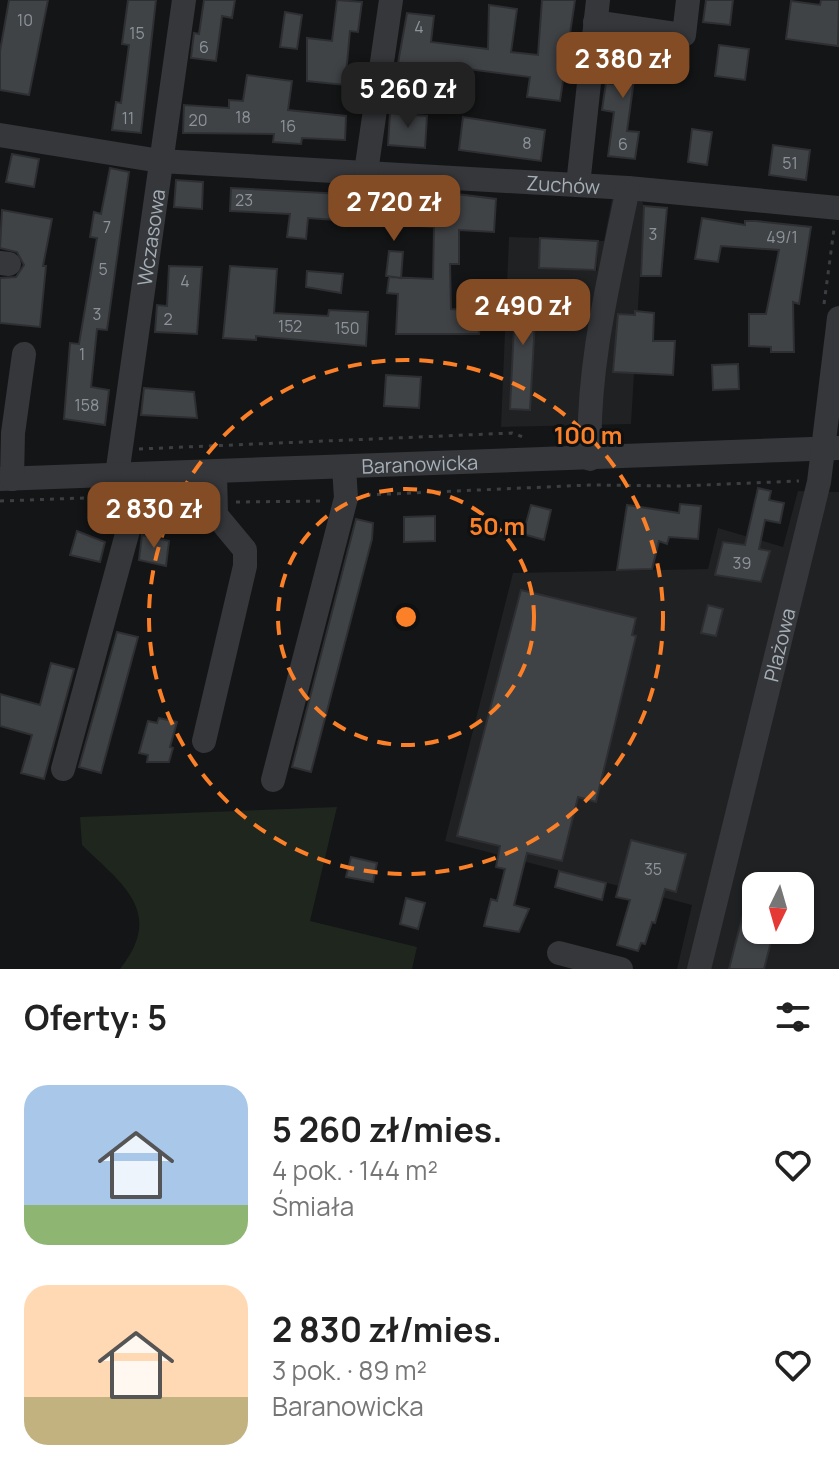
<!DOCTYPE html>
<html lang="pl">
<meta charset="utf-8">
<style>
body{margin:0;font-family:Manrope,sans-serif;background:#f2f2f2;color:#222;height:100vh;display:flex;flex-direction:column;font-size:30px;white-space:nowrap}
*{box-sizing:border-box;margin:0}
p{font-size:26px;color:#767676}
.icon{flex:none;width:44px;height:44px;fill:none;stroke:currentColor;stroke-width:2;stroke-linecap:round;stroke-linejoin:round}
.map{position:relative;height:969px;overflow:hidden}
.side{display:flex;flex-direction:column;background:#fff;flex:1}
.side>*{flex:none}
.needle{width:52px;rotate:185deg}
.fabs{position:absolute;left:742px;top:872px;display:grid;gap:16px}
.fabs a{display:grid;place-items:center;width:72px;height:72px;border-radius:16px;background:#fff;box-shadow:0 2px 6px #0004;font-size:40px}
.price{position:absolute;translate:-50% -68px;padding:0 18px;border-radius:16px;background:#844c24;color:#fff;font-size:26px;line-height:52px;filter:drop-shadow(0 2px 4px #0008)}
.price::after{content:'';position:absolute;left:50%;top:48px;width:24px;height:18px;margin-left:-12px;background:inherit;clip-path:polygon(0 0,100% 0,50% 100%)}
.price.current{background:#222;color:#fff}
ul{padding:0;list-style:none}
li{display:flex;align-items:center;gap:24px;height:200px;padding:0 24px}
li span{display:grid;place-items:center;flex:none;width:224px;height:160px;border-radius:24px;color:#555}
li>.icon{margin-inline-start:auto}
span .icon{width:96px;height:96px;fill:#fffc;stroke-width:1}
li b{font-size:34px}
h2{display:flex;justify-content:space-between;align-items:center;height:96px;padding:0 24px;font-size:34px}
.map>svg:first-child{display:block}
.built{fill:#202123;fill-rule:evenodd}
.green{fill:#1f261e}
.building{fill:#404346;stroke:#2e2f32;stroke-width:2}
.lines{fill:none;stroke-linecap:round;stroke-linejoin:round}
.path{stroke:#3b3f42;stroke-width:3;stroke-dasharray:4 6;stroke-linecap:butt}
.minor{stroke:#35373b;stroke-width:24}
.ring{fill:none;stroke:#fb8027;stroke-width:4;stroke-dasharray:14 10}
.labels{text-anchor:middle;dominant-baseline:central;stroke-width:6;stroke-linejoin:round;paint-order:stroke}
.number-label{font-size:16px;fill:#8c949b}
.street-label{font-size:20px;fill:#a5afb7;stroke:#0f1011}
.centre{fill:#fb8027;stroke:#0f1011;stroke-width:4}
.ring-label{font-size:24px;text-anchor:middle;font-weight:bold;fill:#fb8027;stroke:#0f1011;stroke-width:6;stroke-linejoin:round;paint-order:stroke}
</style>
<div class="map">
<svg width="839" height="969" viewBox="0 0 839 969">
<rect width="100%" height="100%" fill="#141516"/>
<!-- built -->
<path class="built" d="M612,199L642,201L644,206L631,424L501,427L509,237L540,238L539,268L597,271L598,241H604Z
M798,491L839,492V969H677L692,905L445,841L513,573L708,569L718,528L783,547ZM756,886H800V930H756Z"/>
<!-- green -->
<path class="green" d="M337,807L310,921L417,947L412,969H120C165,912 123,885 82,845L80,817Z"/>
<!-- building -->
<path class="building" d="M9,0H48L29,95L0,90V51Z
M128,0H156L141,133L112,130L116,102L121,103L129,45L122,44Z
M204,0H235L232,18L222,16L216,61L191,58L194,33L199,34Z
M337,0L362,2L358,32L350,31L345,85L307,81V38L332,41Z
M542,0H575L560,101L527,97L530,77L430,64L427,84L395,80L407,13L434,16L431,42L488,49L489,5L517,9L511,52L538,55Z
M706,0H733L730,25L703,22Z
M821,0H839L838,46L786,39L791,1L820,5Z
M285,12L302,15L297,49L280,47Z
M618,41L643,44L640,66L636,65L627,131L639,132L635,159L608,156L614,112L602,110L606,83L612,84Z
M719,45L749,49L745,80L715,76Z
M247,75L292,81L288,110L346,116L345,140L302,138L301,144L273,142L274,134L183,133L184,105L229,108V100L243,101Z
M390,113L427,116L425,148L388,145Z
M463,117L545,130L541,161L459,150Z
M692,129L712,132L707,165L688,162Z
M773,145L810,150L806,180L769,175Z
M12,154L39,159L34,187L6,182Z
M110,168L129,172L107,330L97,329L91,387L109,390L105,425L64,419L70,343L79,344L97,238L90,237L94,212L101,214Z
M176,180L203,182L202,209L174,207Z
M231,188L456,200V194L496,199L494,232L459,230V264H450L451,309L481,311L479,334H396L398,294L387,293L389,277L433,279L434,227L308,218L306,239L287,237L290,214L230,211Z
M644,206L667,208L661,276H641Z
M2,210L52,219L43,266H46L40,327L0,323V278L16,277L24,265L17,252L0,248Z
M702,218L745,225V221H756L811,227L799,304L793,302L794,352H771V347L749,346V314H766L779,250L721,246L718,262L695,259Z
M540,238L598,241L595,270L539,268Z
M389,251L403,252L401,278L386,276Z
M169,266L202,267L197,334L155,332L157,305L167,306Z
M230,266L277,269L274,313L328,316L329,310L368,312L366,346L256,336V340L223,338Z
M307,271L343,274L341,293L306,287Z
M516,284L537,286L530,410L510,409Z
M635,311L654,313L653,341H675L673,375L613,372L618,314L635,315Z
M738,364L739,389L713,390L712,365Z
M386,375L421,377L419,408L384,406Z
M144,388L194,392L197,418L141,415Z
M758,488L771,491L769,500L784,503L780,523L765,520L759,549L770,551L761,582L715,575L723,542L745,545Z
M680,504L701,506L698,539L669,537L667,544L659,541L652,569L617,570L627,505L679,513Z
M531,505L551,510L544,540L523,534Z
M435,516V541L404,542V517Z
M356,519L373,523L372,539L311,772L292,767Z
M77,531L105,542L100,562L70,555Z
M142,535L169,541L166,566L139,560Z
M521,590L636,618L632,635L636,636L596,802L578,797L562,861L527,853L514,905L529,909L519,932L484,926L491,899L497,901L505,869L496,867L500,846L457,836Z
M708,605L723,609L716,636L701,633Z
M117,632L138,637L101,773L79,767Z
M51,663L74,669L44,779L21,773L32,735L0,726V694L40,705Z
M159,718L177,722L170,747L173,748L169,762H147L148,755L139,753L148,721L157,723Z
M631,840L686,854L676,892L665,889L655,923L652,922L645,944L641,943L638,951L617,945L630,900L616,897Z
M351,857L377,863L373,882L346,877Z
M559,871L606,883L602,900L555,887Z
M406,898L425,903L418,929L400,924Z
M743,914L756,917V930H774L764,969H729Z"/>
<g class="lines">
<!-- path -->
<path class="path" d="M824,304L834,229
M139,449L512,433L526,438
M367,495L590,485L680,486L799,481
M152,497L196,500
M0,501L112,497
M236,502L324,501"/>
<!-- minor -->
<g class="minor">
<path d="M595,22L684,35L688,0"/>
<path id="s1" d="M0,135L160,161L628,188L839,208"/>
<path d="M366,172L391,0"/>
<path d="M578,185L598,0"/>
<path d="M0,263L9,264"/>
<path d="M590,459C586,369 610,276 628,188"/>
<path id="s2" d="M117,475L184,0"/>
<path id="s3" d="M0,479L839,448"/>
<path d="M12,479L13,433L24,354"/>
<path d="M204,741L245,566V550L216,515L215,472"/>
<path d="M63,769L130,523L133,475"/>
<path d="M273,780L346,498L344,467"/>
<path d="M559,953L621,969"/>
<path id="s4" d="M699,969L819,482L839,318"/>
</g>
</g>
<!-- distance rings -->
<g class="ring">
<circle cx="406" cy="617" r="128"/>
<circle cx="406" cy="617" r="257"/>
</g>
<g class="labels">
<!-- number labels -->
<g class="number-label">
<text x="25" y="20">10</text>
<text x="419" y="27">4</text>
<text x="137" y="33">15</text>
<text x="204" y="47">6</text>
<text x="243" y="117">18</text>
<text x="128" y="118">11</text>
<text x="198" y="120">20</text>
<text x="288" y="126">16</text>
<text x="527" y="143">8</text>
<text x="623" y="144">6</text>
<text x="790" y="163">51</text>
<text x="244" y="200">23</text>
<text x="107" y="227">7</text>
<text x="653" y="234">3</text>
<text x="782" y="237">49/1</text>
<text x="103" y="269">5</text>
<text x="185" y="281">4</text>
<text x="97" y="314">3</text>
<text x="168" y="319">2</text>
<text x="290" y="326">152</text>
<text x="347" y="328">150</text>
<text x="82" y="354">1</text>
<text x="87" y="405">158</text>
<text x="742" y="563">39</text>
<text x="653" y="869">35</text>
</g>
<!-- street labels -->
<g class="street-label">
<text stroke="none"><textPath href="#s1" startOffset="566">Zuchów</textPath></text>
<text stroke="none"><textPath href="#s2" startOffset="240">Wczasowa</textPath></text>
<text stroke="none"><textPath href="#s3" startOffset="420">Baranowicka</textPath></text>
<text stroke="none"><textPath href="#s4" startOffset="334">Plażowa</textPath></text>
</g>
</g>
<circle cx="406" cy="617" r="12" class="centre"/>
<g class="ring-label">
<text x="588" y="444">100 m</text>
<text x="497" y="535">50 m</text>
</g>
</svg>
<div class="fabs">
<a><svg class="needle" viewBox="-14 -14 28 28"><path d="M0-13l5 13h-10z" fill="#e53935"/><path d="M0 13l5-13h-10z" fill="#767676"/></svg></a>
</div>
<b class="price" style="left:623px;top:100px">2 380 zł</b>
<b class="price current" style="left:408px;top:130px">5 260 zł</b>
<b class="price" style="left:394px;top:243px">2 720 zł</b>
<b class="price" style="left:523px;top:347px">2 490 zł</b>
<b class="price" style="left:154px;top:550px">2 830 zł</b>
</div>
<section class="side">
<h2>Oferty: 5<svg class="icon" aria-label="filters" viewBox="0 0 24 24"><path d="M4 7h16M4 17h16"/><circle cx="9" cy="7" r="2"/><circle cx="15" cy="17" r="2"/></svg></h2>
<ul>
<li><span style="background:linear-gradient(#a9c7e8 75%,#8fb573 0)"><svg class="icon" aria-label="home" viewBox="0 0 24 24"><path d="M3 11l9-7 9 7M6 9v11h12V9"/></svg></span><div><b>5 260 zł/mies.</b><p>4 pok. · 144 m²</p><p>Śmiała</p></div><svg class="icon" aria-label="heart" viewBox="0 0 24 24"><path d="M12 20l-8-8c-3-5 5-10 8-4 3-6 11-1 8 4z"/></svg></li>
<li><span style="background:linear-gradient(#ffd9b3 70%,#c2b280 0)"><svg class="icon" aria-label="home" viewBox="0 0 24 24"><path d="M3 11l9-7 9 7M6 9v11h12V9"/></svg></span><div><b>2 830 zł/mies.</b><p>3 pok. · 89 m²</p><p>Baranowicka</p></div><svg class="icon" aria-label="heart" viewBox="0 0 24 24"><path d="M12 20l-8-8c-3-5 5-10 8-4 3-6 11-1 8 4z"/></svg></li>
</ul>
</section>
